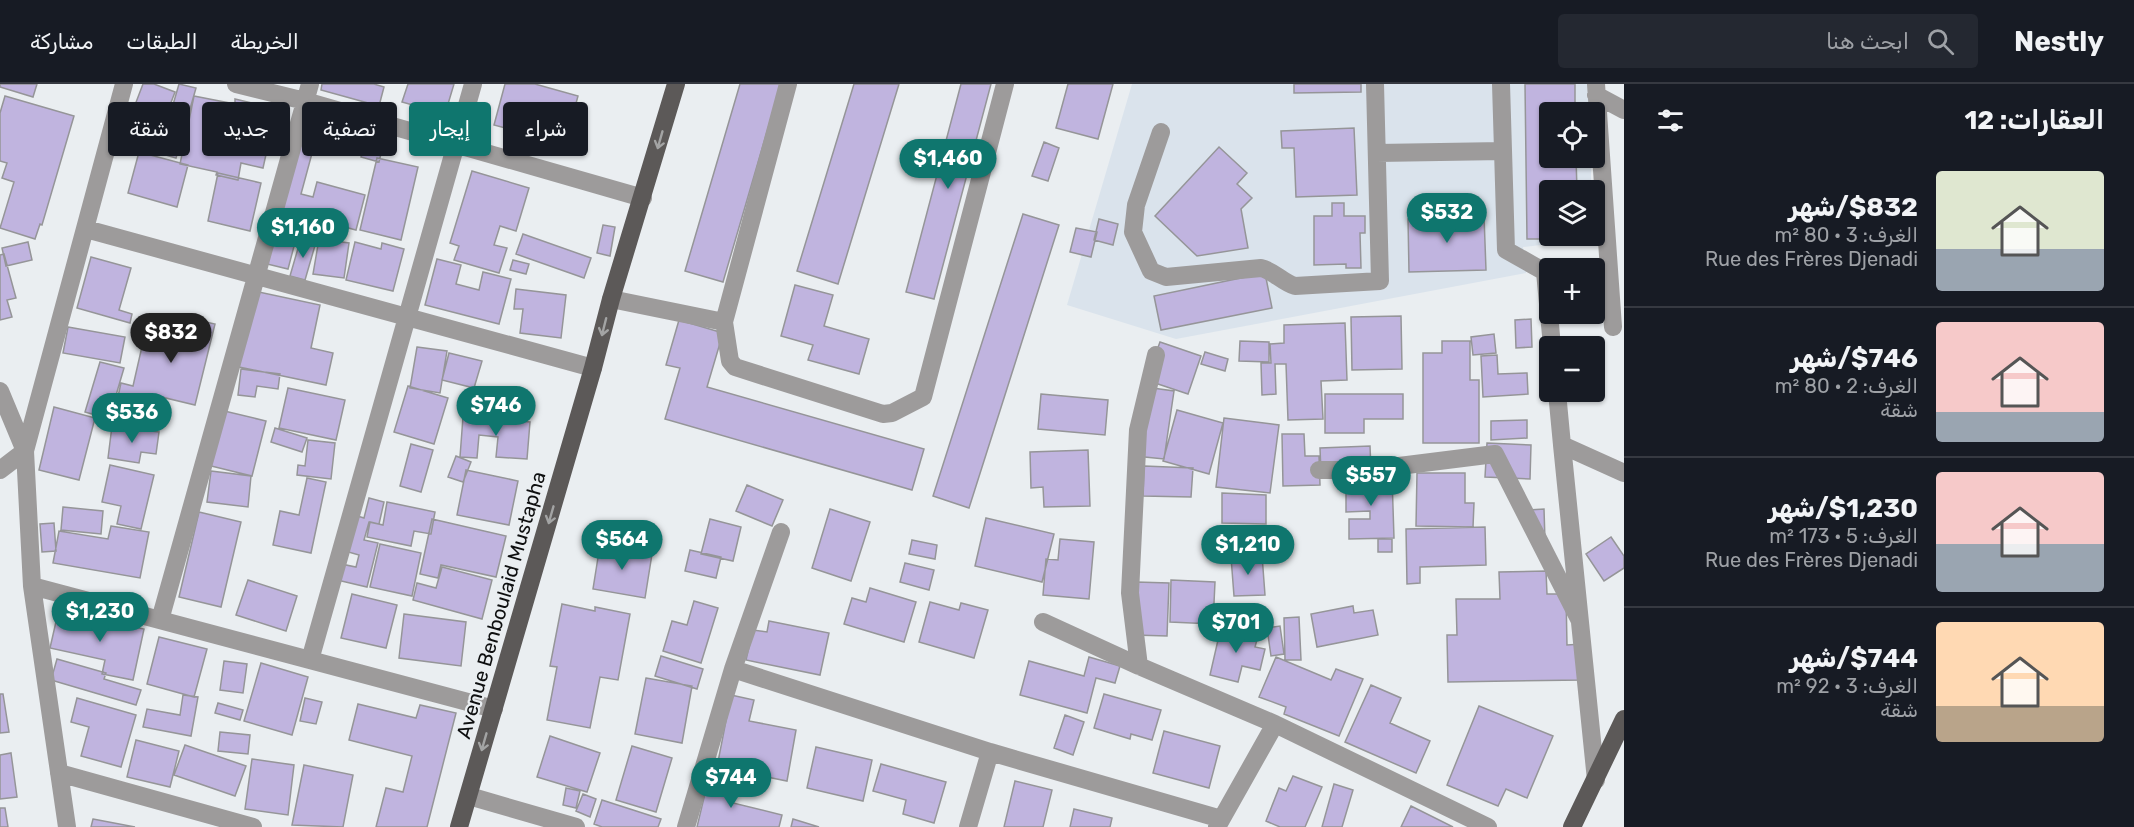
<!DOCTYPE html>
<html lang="ar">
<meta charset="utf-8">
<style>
body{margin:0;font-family:Rubik,"Noto Naskh Arabic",sans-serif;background:#242831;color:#f1f3f6;direction:rtl;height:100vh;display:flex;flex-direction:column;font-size:22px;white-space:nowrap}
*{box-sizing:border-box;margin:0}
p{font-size:20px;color:#9ea1a6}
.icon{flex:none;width:33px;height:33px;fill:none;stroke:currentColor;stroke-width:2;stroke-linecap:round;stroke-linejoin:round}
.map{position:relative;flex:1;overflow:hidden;direction:ltr}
.sheet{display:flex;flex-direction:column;background:#171b24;width:510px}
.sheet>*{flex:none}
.banner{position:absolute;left:18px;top:18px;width:570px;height:54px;direction:rtl;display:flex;gap:12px}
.buttons{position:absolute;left:1539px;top:18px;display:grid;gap:12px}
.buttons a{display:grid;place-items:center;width:66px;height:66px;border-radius:6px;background:#171b24;box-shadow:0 2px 4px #0004;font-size:30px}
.price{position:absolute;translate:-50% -51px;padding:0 14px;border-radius:21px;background:#0f766e;color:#fff;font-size:20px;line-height:39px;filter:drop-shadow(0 2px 3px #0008)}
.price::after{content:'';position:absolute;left:50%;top:36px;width:18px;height:14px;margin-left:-9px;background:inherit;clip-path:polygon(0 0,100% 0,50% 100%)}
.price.active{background:#222;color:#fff}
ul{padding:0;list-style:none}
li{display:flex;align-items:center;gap:18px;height:150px;padding:0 30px}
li+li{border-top:2px solid #363941}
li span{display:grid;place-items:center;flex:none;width:168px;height:120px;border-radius:6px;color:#555}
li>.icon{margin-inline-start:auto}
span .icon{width:72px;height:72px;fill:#fffc;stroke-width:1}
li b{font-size:26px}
h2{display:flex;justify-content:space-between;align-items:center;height:72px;padding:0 30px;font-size:26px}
.pill{padding:0 21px;border-radius:6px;background:#171b24;box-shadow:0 2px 4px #0004;font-size:21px;line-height:54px}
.pill.active{background:#0f766e;color:#fff}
header{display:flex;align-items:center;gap:36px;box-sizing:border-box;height:84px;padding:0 30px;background:#171b24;border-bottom:2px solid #363941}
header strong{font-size:28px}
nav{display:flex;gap:33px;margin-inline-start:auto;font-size:21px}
.search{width:420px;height:54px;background:#242831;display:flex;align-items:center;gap:15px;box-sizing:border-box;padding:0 21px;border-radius:6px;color:#9ea1a6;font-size:22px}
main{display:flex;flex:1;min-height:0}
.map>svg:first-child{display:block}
.built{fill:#dae3ec}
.building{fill:#c0b4df;stroke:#959598;stroke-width:1.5}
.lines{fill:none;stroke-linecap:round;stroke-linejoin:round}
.minor{stroke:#9d9b9b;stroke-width:18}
.major{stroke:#5c5958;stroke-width:18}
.oneway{stroke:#a3a4a4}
.labels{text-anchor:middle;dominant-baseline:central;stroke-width:4.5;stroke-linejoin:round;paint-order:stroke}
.street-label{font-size:20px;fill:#0e0f10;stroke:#eaeef1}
</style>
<header>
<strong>Nestly</strong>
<div class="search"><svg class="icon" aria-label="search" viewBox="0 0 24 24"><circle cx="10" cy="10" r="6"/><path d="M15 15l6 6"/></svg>ابحث هنا</div>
<nav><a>الخريطة</a><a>الطبقات</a><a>مشاركة</a></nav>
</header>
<main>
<section class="sheet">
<h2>العقارات: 12<svg class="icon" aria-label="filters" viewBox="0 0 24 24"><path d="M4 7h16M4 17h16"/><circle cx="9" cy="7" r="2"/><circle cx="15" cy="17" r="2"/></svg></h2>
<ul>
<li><span style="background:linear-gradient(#dfe7d0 65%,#9aa5b1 0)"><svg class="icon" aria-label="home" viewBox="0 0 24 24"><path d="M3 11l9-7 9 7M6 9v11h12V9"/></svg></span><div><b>$832/شهر</b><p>الغرف: 3 · 80 m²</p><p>Rue des Frères Djenadi</p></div></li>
<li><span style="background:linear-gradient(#f6c9c9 75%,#9aa5b1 0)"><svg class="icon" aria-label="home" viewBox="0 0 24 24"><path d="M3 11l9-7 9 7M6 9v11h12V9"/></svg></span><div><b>$746/شهر</b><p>الغرف: 2 · 80 m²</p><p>شقة</p></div></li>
<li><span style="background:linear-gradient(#f6c9c9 60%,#9aa5b1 0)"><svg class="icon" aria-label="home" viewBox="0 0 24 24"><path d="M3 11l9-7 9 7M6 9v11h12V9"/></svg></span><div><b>$1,230/شهر</b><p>الغرف: 5 · 173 m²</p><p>Rue des Frères Djenadi</p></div></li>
<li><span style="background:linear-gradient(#ffd9b3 70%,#b9a48a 0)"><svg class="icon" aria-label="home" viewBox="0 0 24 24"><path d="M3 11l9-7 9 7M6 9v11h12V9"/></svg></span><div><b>$744/شهر</b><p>الغرف: 3 · 92 m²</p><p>شقة</p></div></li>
</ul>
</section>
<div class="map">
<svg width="1624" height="743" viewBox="0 0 1624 743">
<rect width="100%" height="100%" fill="#eaeef1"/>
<!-- built -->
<path class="built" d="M1132,0H1590V28H1550V74H1591V106H1550V152H1591V155L1523,163L1526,189L1176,255L1067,221Z"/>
<!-- building -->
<path class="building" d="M0,0H37L33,13L0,3Z
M143,0H154L175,8L161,45L130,34Z
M179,0L196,4L176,74L159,69Z
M322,0H374L384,3L379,22L321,6Z
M408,0H454L445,30L402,18Z
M505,0H535L578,12L565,60L494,41Z
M740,0H781L723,198L685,187Z
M854,0H899L838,200L797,187Z
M961,0H991L934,215L906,208Z
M1068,0H1113L1098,55L1056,44Z
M1294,0H1361V8L1294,9Z
M1525,0H1575V28H1550V74H1576L1577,106H1550V152H1577V155H1527Z
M5,12L74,32L42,141L40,140L35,155L0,144L14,98L2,94L7,79L0,77V29Z
M194,12L235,20V15L273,24L268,47L271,48L263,84L241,79L238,96L216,91L217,88L180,80Z
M1354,44L1357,111L1296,113L1294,64H1282L1281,47Z
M366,52L384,57L379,78L361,73Z
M295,57L314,62L301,110L313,113L317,98L365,111L356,146L292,129L287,148L297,151L288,185L263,179Z
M1044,58L1059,64L1048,97L1032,92Z
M1219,63L1247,89L1237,100L1252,114L1241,125L1248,164L1197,172L1155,132Z
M139,68L188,81L177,123L128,109Z
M377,74L418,83L401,156L360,146Z
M472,87L529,104L516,147L500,142L494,161L507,164L499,189L454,176L459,162L450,159Z
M218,89L261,99L250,147L208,137Z
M1332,119H1344V132H1365V149H1360L1361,184H1346V180L1314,181V132H1332Z
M1023,130L1059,141L969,424L933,412Z
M1484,132L1486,186L1409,188L1408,135Z
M1099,135L1118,140L1113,161L1094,156Z
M603,141L615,143L610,172L597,169Z
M1076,144L1097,148L1091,173L1070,168Z
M523,150L591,174L584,194L516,170Z
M301,154L316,158L305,196L290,192Z
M319,155L349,159L344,194L313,190Z
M28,158L32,176L6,182L2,164Z
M355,158L381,165L382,159L404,165L393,207L346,196Z
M4,170L16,214L7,216L12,233L0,236V171Z
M91,173L131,184L119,226L132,230L130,239L77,224Z
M437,175L461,181L456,200L479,206L483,188L511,195L499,240L425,221Z
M513,176L529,180L526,190L510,186Z
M1265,189L1272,224L1161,246L1154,212Z
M795,201L833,211L824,242L869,255L859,290L808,276L813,261L781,252Z
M516,205L566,211L561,254L520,249L523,225H514Z
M254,207L320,221L311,264L333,269L326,301L239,283Z
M174,231L215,240L195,321L149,310L146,324L117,317L121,299L133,302L146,245L170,251Z
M1401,232L1402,285L1352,286L1351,233Z
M1531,235L1532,263L1516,264L1515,236Z
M679,236L723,249L707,303L924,365L912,406L665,335L680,284L666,281Z
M1345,239L1347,296L1321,297L1323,335L1288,336L1286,280H1275L1276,310L1262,311L1261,279H1271L1270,260L1284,259V241Z
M68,243L125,253L120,279L63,269Z
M1494,250L1496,269L1473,271L1471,253Z
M1240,257L1269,258V278L1239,277Z
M1442,257H1470V296H1479V359H1423V269H1442Z
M1160,258L1201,272L1188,310L1146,296Z
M417,263L447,267L440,309L410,304Z
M1205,268L1228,275L1225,287L1201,280Z
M449,269L482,277L474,304L442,296Z
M1497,271L1498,290L1527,289L1528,310L1483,313L1481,272Z
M100,278L124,284L109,335L85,328Z
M241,285L280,290L278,305L257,302L255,313L238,311Z
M408,302L448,314L434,360L394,348Z
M1145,303L1174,307L1164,375L1135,372Z
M288,304L345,316L336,356L279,344Z
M1041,310L1108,316L1105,351L1038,345Z
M1325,310H1403V335H1364V349H1325Z
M54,323L95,334L79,396L39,386Z
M216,325L266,337L252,392L203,380Z
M1177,326L1223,339L1209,390L1163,377Z
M463,333L530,338L527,375L496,373L498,353L479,351L477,374L460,373Z
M1224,334L1279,341L1270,409L1216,403Z
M1527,336V354L1491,356V337Z
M112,342L159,348L156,370L141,368L139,379L108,374Z
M275,344L307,354L302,368L271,358Z
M1282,350H1304L1305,372H1319L1320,401L1283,402Z
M308,356L335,359L331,395L297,391L298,381L305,382Z
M1487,359L1531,361L1530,395L1485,393Z
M411,360L433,366L421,408L400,402Z
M1370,362L1371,386L1321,389L1320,364Z
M1088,366L1090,422L1044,423L1043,403L1031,404L1030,368Z
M456,372L471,378L463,398L448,393Z
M110,381L154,391L141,445L117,440L121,422L102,418Z
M1144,382L1193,384L1191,413L1143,412Z
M466,386L518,397L509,441L457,431Z
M211,387L251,392L248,423L207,418Z
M1417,389H1465V419H1474L1473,443L1416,442Z
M1392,393L1394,454L1349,455V435H1370V427L1346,428V394Z
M307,394L326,398L311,469L273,461L280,427L299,431Z
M747,401L783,416L772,442L736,427Z
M1222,409L1266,411V440L1222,439Z
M369,414L384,418L379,440L369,438L364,456L378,459L367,503L337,496L341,480L356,483L359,471L345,467L354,431L364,434Z
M387,418L435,428L431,450L414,447L411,462L367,453L370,438L383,441Z
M63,423L103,427L101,450L61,446Z
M830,425L870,438L851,497L812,484Z
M1544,425L1545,457L1529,426Z
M199,428L241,438L221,523L179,513Z
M986,434L1054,450L1042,498L975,482Z
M432,435L506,452L496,493L441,481L438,494L420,490Z
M710,435L741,443L733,477L701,470Z
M54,439L56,467L42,468L40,440Z
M111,442L149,448L140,494L53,479L59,447L108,455Z
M1485,443L1486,481L1420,483V499L1407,500L1406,445Z
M1611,453L1624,472V484L1604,497L1586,470Z
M1060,455L1094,458L1089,515L1043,511L1046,475L1058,476Z
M1378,455H1392V468H1378Z
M912,456L937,461L935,475L909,470Z
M380,460L421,469L412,512L370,503Z
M600,461L652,470L645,514L593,505Z
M690,466L721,473L716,494L685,487Z
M1262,471L1265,511L1234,512L1231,473Z
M905,479L934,486L929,506L900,498Z
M442,483L492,496L482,535L413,516L417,499L436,504Z
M1546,487L1547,510H1566L1567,561L1582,560V596L1448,598L1447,551H1457L1456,515H1500L1499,488Z
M248,496L297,512L286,547L236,531Z
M1171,496L1215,498L1213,540L1170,538Z
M1136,498L1169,499L1167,552L1134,551Z
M870,504L916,518L904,558L844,540L852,514L866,518Z
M352,510L397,521L386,564L341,554Z
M694,517L718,524L701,579L663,567L672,537L687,541Z
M930,518L959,526L961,519L988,526L974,574L919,558Z
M562,520L595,527V523L630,530L618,596L600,593L590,644L547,636L557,583L550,582Z
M1353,522L1354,529L1373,526L1378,551L1317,563L1311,530Z
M58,529L114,542L115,539L144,545L133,596L102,590L105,576L50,564Z
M404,530L466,538L461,582L399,574Z
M1299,533L1301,576H1285L1284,534Z
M769,537L829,549L820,591L746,576L753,546L767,548Z
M1280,542L1284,570L1271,572L1267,544Z
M1221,543L1258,552L1255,563L1265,565L1260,586L1242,582L1238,598L1210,591Z
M159,553L207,565L194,613L147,600Z
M661,572L703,585L697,605L655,592Z
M1089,573L1120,582L1115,599L1096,594L1087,629L1020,611L1029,577L1084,592Z
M1276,573L1331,596L1336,585L1363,595L1339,652L1284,630L1286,623L1259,613Z
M57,575L106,589L104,595L141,606L136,621L51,596Z
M224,577L247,580L243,609L220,606Z
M261,579L308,593L292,651L244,637Z
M646,594L692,602L682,659L635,650Z
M1371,601L1401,614L1390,639L1430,657L1416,689L1345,658Z
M0,610H3L9,648L0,649Z
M1104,610L1161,626L1152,656L1131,650L1130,655L1094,644Z
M183,611L198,613L191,652L143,643L147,625L180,631Z
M731,611L754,616L749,637L796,646L787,697L717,683Z
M77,614L136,631L121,683L81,672L89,643L71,638Z
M305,614L322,618L316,640L300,637Z
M218,619L243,626L240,636L215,629Z
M358,620L416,634L420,621L456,629L427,743H376L386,704L403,708L412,672L349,656Z
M1479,622L1553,652L1527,714L1506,705L1498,722L1447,701Z
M1065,631L1084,638L1073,671L1054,664Z
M1164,647L1220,662L1209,704L1153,689Z
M220,648L250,651L248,670L218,667Z
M550,652L600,669L587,708L537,693Z
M136,656L179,667L170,703L127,693Z
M185,661L246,682L235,712L174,691Z
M632,662L672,674L656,728L616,716Z
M816,663L872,676L863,717L807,704Z
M11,669L17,713L0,715V671Z
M252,675L294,681L288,731L245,725Z
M881,680L946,698L934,739L903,730L906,716L873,707Z
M304,681L353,691L343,743L292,741Z
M1293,692L1322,703L1305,743H1280L1266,737L1279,704L1286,707Z
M709,693L737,700L733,719L782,731L779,743H697Z
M1015,697L1052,706L1043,743H1004Z
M1334,700L1353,706L1342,743H1322Z
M566,704L580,707L576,724L563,721Z
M583,710L596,715L590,733L576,727Z
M602,716L661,735L658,743H602L594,740Z
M1411,722L1453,743H1401Z
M0,724H5L8,743H0Z
M1074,725L1112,734L1110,743H1070Z
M93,735L135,743H91Z
M793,735L819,743H791Z"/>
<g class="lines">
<!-- minor -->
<path class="minor" d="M236,0L305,17L643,114
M788,0L724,238L730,277L735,283L883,330L892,329L923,313L1005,0
M1501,0L1506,166L1545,188L1552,262
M1596,0L1613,243
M1596,11L1624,26
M1161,48L1136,121L1133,148L1151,187L1166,193L1261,184C1274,187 1282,198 1295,202L1380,197L1375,0
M1377,69L1503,67
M86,145L593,284
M611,215L724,238
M0,307L25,367L32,502L67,743
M1557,308L1562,361L1624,389
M1562,361L1596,696
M0,386L25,367L124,0
M1319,386H1367L1495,370L1579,535
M781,448L733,585L990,668L1221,735
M32,502L494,625
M160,536L310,0
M1043,538L1139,582L1275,640L1488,743
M310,576L473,0
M1139,582L1130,509L1138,346L1156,271
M59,689L253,743
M469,712L576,743
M686,743L733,585
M968,743L990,668
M1217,743L1275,640"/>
<!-- major -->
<path class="major" d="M459,743L593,284L611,215L676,0
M1572,743L1624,635"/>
</g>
<!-- one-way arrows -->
<defs><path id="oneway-shaft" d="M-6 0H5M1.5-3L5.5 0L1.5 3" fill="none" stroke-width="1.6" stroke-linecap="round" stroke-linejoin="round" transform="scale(1.5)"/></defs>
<g class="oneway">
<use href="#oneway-shaft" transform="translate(660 56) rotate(106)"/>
<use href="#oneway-shaft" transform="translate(604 243) rotate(104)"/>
<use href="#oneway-shaft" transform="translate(551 431) rotate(106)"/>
<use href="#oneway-shaft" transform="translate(484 658) rotate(106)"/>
</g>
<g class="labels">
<!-- street labels -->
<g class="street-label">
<text transform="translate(501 521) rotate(-74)">Avenue Benboulaid Mustapha</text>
</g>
</g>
</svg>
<div class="buttons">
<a><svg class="icon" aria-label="locate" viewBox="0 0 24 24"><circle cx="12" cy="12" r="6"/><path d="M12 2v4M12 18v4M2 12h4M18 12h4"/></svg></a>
<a><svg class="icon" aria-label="layers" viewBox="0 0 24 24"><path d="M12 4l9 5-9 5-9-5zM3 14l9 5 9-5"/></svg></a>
<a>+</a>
<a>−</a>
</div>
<b class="price" style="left:948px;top:106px">$1,460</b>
<b class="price" style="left:1447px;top:160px">$532</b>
<b class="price" style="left:303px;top:175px">$1,160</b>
<b class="price active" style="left:171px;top:280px">$832</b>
<b class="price" style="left:496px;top:353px">$746</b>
<b class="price" style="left:132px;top:360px">$536</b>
<b class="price" style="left:1371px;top:423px">$557</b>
<b class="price" style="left:622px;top:487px">$564</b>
<b class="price" style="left:1248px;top:492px">$1,210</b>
<b class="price" style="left:100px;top:559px">$1,230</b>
<b class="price" style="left:1236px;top:570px">$701</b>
<b class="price" style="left:731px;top:725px">$744</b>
<div class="banner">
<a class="pill">شراء</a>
<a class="pill active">إيجار</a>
<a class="pill">تصفية</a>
<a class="pill">جديد</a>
<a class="pill">شقة</a>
</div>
</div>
</main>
